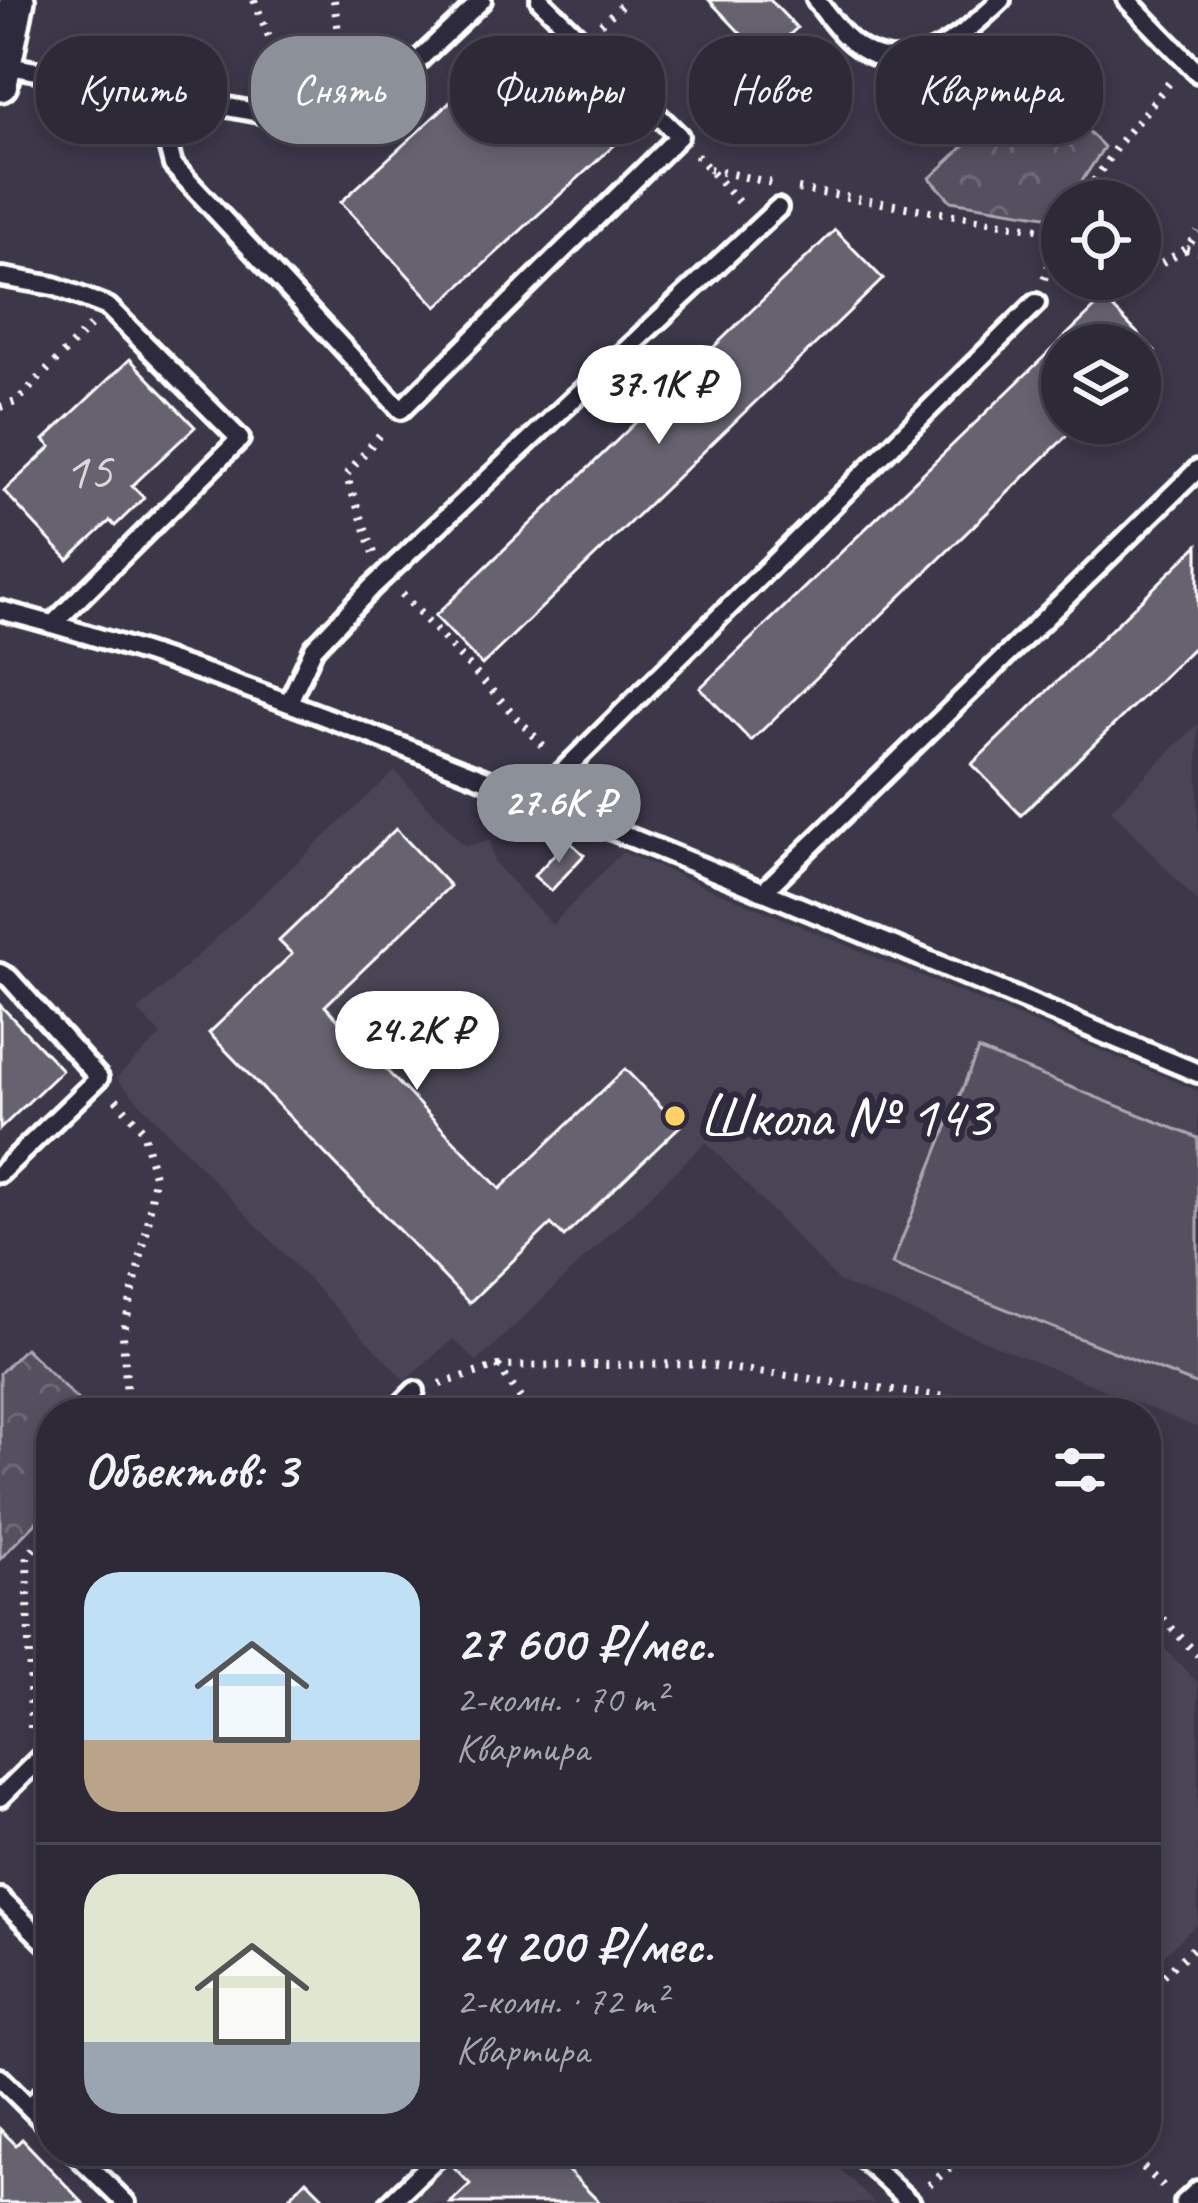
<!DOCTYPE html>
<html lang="ru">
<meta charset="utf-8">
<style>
body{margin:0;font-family:Caveat,sans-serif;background:#393542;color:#f1f3f6;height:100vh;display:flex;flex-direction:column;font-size:45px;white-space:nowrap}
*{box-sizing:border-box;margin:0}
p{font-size:39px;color:#a7a6ad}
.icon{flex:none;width:66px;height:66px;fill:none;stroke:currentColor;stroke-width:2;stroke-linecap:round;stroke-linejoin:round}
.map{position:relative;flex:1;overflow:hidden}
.panel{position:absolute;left:36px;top:1398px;width:1125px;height:768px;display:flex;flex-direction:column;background:#2d2937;border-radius:48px;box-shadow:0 6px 18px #0003,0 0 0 3px #484552}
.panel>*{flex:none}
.top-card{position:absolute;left:36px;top:36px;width:1128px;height:108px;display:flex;gap:24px}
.fabs{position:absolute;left:1041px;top:180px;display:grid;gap:24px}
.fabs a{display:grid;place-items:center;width:120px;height:120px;border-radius:50%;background:#2d2937;box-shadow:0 6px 18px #0003,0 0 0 3px #484552;font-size:60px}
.price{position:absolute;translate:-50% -102px;padding:0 27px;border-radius:42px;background:#fff;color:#222;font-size:39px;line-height:78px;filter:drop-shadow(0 3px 6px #0008)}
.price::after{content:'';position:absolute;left:50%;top:72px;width:36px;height:27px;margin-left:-18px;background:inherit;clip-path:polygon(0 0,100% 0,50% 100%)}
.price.current{background:#8c9099;color:#fff}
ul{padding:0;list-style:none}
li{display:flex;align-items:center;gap:36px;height:300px;padding:0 48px}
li+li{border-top:3px solid #484552}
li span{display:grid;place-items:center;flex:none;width:336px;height:240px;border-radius:36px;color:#555}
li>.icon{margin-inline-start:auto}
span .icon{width:144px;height:144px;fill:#fffc;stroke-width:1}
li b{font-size:51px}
h2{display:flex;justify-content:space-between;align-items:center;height:144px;padding:0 48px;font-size:51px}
.tag{padding:0 42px;border-radius:48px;background:#2d2937;box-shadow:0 6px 18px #0003,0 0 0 3px #484552;font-size:42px;line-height:108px}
.tag.current{background:#8c9099;color:#fff}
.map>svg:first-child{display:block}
.built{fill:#494455}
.park{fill:url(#park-crowns);stroke:#aaa8b0;stroke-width:3}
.garden{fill:#555060;stroke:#aaa8b0;stroke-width:3}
.building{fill:#666270;stroke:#fff;stroke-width:3}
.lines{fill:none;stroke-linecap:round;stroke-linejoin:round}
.lane-casing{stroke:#fff;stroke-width:26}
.street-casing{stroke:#fff;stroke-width:42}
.path{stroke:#fff;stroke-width:8;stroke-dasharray:3 9;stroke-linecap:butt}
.lane{stroke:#2f2a3d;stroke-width:16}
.street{stroke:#2f2a3d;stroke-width:33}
.poi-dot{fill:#ffd166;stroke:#2f2a3d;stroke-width:4.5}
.labels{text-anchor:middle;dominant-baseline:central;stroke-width:12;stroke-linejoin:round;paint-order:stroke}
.number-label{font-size:54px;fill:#d9d8db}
.poi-label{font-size:60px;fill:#fff;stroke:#2f2a3d;text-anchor:start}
</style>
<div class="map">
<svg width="1198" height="2203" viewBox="0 0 1198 2203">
<defs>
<pattern id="park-crowns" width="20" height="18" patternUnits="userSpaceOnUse" patternTransform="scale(3)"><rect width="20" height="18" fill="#555060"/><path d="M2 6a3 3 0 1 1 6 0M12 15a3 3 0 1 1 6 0" fill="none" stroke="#6e6a78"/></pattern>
</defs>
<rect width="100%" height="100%" fill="#3c3749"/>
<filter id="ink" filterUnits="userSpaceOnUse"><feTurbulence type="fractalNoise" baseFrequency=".00833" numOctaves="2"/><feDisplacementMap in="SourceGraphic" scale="24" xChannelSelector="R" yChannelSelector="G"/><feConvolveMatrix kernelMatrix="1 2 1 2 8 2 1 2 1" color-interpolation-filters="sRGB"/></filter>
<g filter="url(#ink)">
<!-- built -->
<path class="built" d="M1198,724V903L1111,809Z
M395,771L465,846L490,840L494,862L552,925L622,852L1198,1091V1428L839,1282L706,1142L477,1362L453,1339L405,1381L116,1078L161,1035L138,1011Z
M1146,1629L1198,1683V1923L1146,1972Z
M457,2151H823L874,2203H402Z"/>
<!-- park -->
<path class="park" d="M1036,78L1104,147L1069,201H1062L1058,218L951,201L930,178Z
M25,1348L91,1413H51V1507L0,1559V1373Z"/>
<!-- garden -->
<path class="garden" d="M978,1050L1198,1138V1385L892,1264Z"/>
<!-- building -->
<path class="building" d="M709,0H770L797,28L764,58Z
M524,34L556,69L567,58L602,97L591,107L620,140L437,307L341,202Z
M835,230L883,279L482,665L435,616Z
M1104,299L1155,351L1140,365V345H1062V423H1080L751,741L700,688Z
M130,359L195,427L132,486L144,498L115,526L110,521L68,560L4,491L51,447L44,440Z
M1198,545V643L1021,815L972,764Z
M396,829L450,886L325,1006L500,1189L625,1069L680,1126L564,1237L551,1224L469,1303L209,1033L292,954L279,941Z
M568,840L584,855L551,891L534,876Z
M0,1005L62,1070L0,1129Z
M0,2129L16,2145L22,2139L83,2203H0Z
M463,2151H584L566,2169L600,2203H450L470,2184L450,2163Z
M306,2180L329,2203H284Z"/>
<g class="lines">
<defs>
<path id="lane" d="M816,0C827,14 839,32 853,43C908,86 962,37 1001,0
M1127,0L1198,73
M4,65L329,126L350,125L482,0
M171,99L165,134L173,165L401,410L679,136L540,0
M3,277L54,286L108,307L240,439L53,624
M0,610C171,654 335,720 499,785C733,877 965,976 1198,1073
M289,702L314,648L372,587L778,208
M535,799L1036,303
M763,892L1198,469
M0,973L9,978L99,1078L0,1173
M393,1413L415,1391
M0,1797L51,1747
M0,1898L51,1948
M0,2078L29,2107
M51,2086L29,2107L51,2129
M73,2151L126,2203
M855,2151L911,2203
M390,2203L444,2151
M1184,2203L1198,2190"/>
<path id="street" d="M0,84L17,0"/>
</defs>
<!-- lane casing -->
<use href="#lane" class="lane-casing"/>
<!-- street casing -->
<use href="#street" class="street-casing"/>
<!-- path -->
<path class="path" d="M254,0L292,93
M334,0L346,94
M601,24L627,0
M696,155L742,206
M709,169L772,183
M798,189L1062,233
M1081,201L1117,146L1170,82
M1186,249L1198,252
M1140,255L1161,264L1186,249L1198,232
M1044,279L1062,231
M0,407L16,402L91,325
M374,553L346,475L383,431
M402,594L547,750
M116,1099L143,1130L154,1176L148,1225L123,1335L128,1413
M498,1366L531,1413
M440,1384L498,1366L698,1364L946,1397
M929,1413L946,1397L962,1413
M1146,1602L1198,1655
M1146,1694L1153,1701L1146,1708
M31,1728L27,1556L51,1529
M1146,1991L1198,1944
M1126,2151L1164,2187
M929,2185L970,2151"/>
<!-- lane -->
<use href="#lane" class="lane"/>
<!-- street -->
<use href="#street" class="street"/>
</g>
</g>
<!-- markers -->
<circle class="poi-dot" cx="675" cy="1116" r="12"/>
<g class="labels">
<!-- number labels -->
<g class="number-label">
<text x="88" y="470">15</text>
</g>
<!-- poi labels -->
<g class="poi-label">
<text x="699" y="1116">Школа № 143</text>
</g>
</g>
</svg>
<div class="fabs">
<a><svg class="icon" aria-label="locate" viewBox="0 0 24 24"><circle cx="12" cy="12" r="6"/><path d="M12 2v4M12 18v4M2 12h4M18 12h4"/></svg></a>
<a><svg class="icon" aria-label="layers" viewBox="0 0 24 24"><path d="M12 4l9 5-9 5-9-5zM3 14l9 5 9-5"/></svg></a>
</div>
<b class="price" style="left:659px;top:447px">37.1K ₽</b>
<b class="price current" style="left:559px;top:866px">27.6K ₽</b>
<b class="price" style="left:417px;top:1093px">24.2K ₽</b>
<div class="top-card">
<a class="tag">Купить</a>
<a class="tag current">Снять</a>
<a class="tag">Фильтры</a>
<a class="tag">Новое</a>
<a class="tag">Квартира</a>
</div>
<section class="panel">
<h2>Объектов: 3<svg class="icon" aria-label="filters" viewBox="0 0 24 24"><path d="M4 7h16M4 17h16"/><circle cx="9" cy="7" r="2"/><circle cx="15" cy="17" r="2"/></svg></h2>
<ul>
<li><span style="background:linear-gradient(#bfe0f5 70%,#b9a48a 0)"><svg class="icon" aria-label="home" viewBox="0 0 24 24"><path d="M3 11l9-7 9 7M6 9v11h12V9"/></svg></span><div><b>27 600 ₽/мес.</b><p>2-комн. · 70 m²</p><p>Квартира</p></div></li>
<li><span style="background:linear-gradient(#dfe7d0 70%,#9aa5b1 0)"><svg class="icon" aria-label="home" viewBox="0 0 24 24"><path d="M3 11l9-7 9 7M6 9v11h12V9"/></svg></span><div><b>24 200 ₽/мес.</b><p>2-комн. · 72 m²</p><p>Квартира</p></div></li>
</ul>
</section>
</div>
